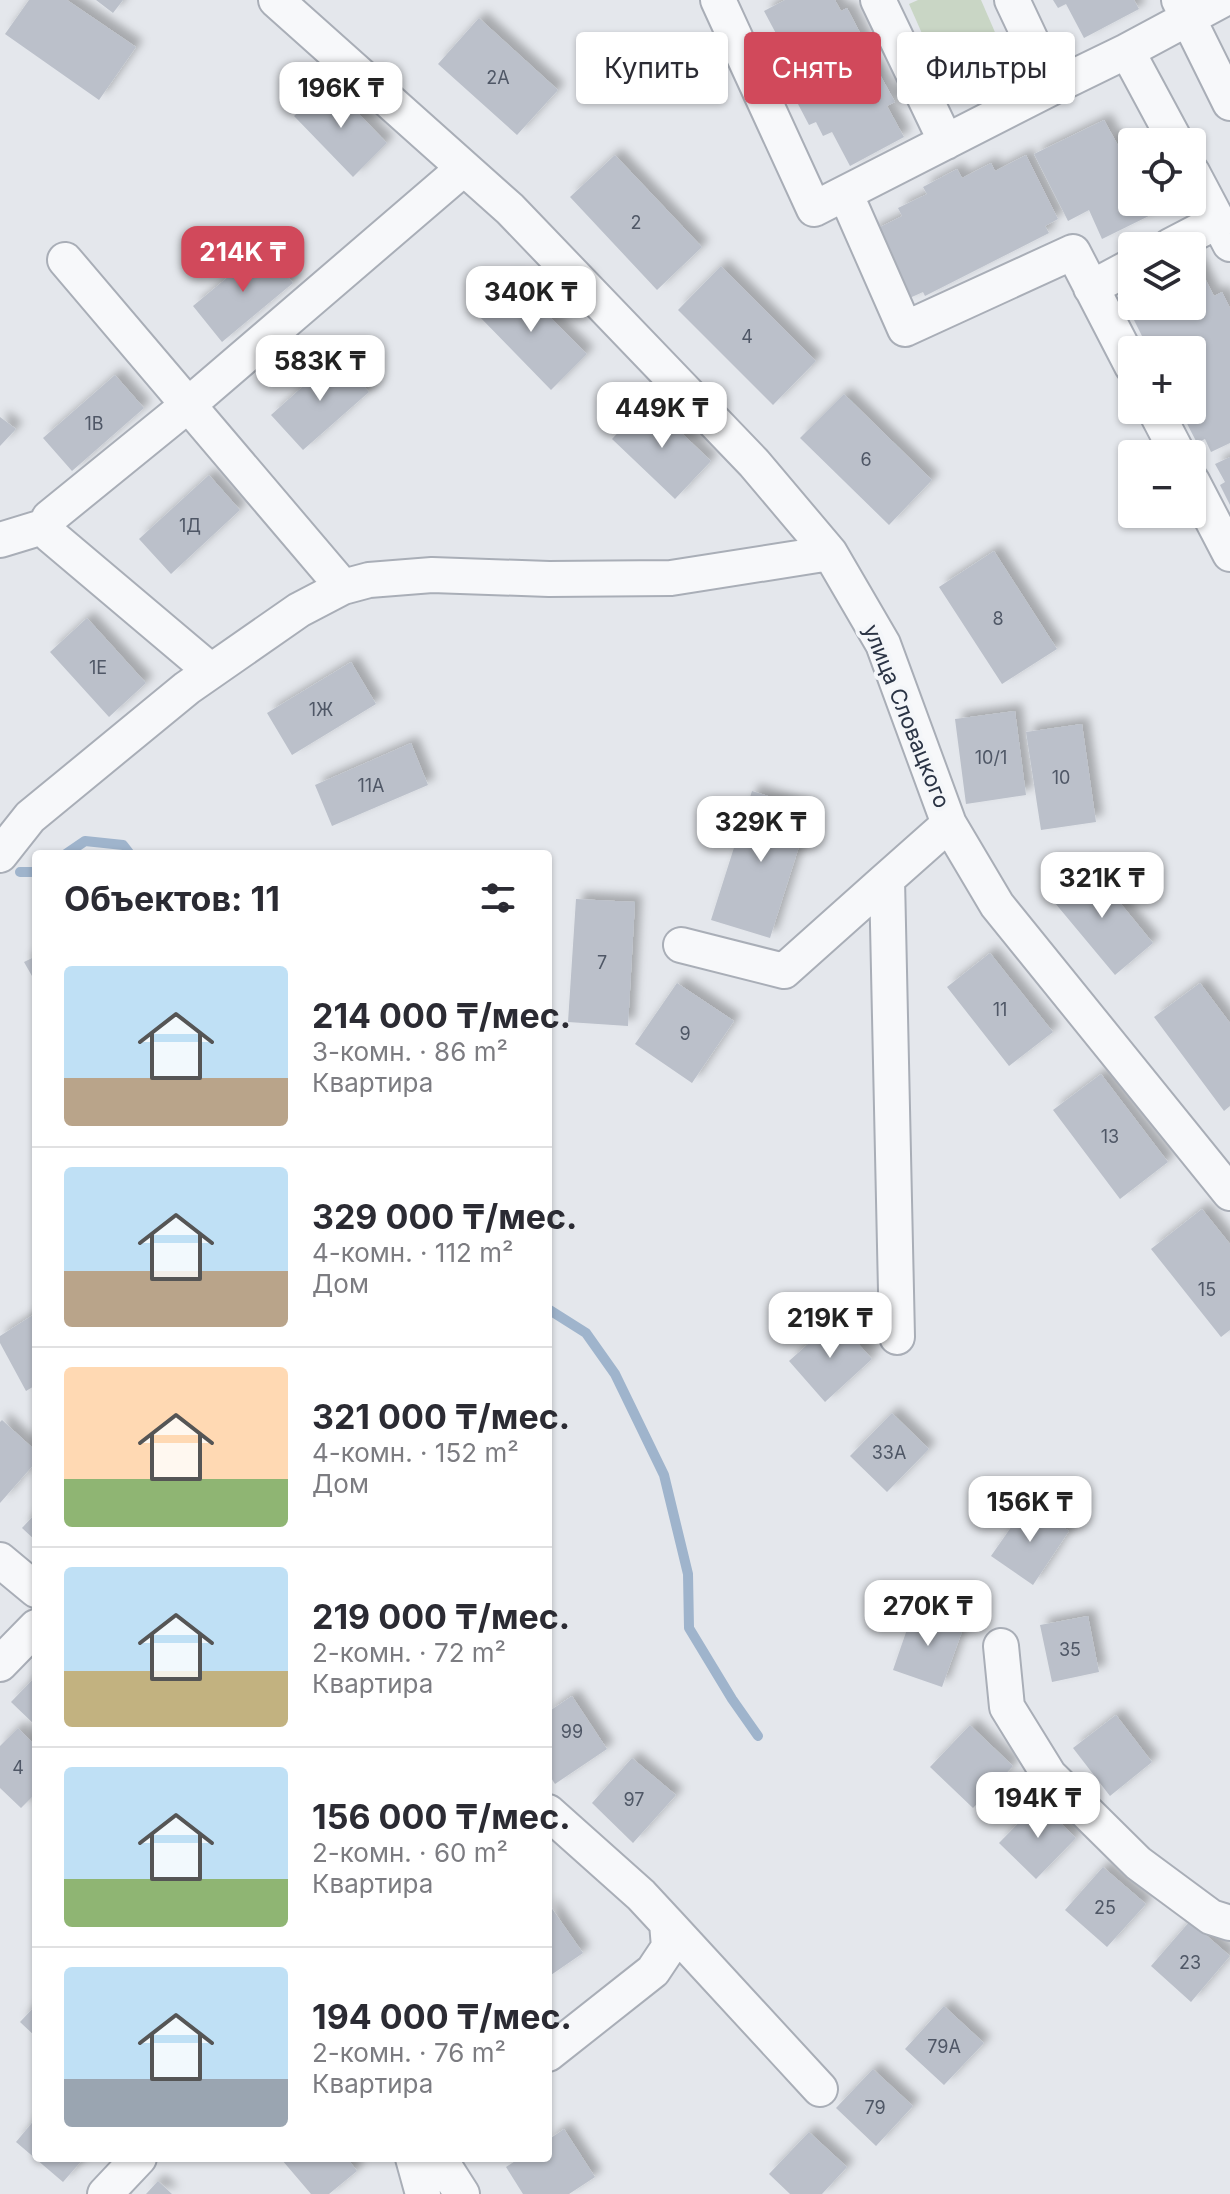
<!DOCTYPE html>
<html lang="ru">
<meta charset="utf-8">
<style>
body{margin:0;font-family:Inter,sans-serif;background:#f2f2f3;color:#2b2b33;height:100vh;display:flex;flex-direction:column;font-size:30px;white-space:nowrap}
*{box-sizing:border-box;margin:0}
p{font-size:26px;color:#7c7c81}
.icon{flex:none;width:44px;height:44px;fill:none;stroke:currentColor;stroke-width:2;stroke-linecap:round;stroke-linejoin:round}
.map{position:relative;flex:1;overflow:hidden}
.panel{position:absolute;left:32px;top:850px;width:520px;height:1312px;display:flex;flex-direction:column;background:#fff;border-radius:8px;box-shadow:0 2px 6px #0004}
.panel>*{flex:none}
.hud{position:absolute;left:576px;top:32px;width:534px;height:72px;display:flex;gap:16px}
.fabs{position:absolute;left:1118px;top:128px;display:grid;gap:16px}
.fabs a{display:grid;place-items:center;width:88px;height:88px;border-radius:8px;background:#fff;box-shadow:0 2px 6px #0004;font-size:40px}
.price{position:absolute;translate:-50% -68px;padding:0 18px;border-radius:16px;background:#fff;color:#222;font-size:26px;line-height:52px;filter:drop-shadow(0 2px 4px #0008)}
.price::after{content:'';position:absolute;left:50%;top:48px;width:24px;height:18px;margin-left:-12px;background:inherit;clip-path:polygon(0 0,100% 0,50% 100%)}
.price.selected{background:#d1495b;color:#fff}
ul{padding:0;list-style:none}
li{display:flex;align-items:center;gap:24px;height:200px;padding:0 32px}
li+li{border-top:2px solid #e1e1e2}
li span{display:grid;place-items:center;flex:none;width:224px;height:160px;border-radius:8px;color:#555}
li>.icon{margin-inline-start:auto}
span .icon{width:96px;height:96px;fill:#fffc;stroke-width:1}
li b{font-size:34px}
h2{display:flex;justify-content:space-between;align-items:center;height:96px;padding:0 32px;font-size:34px}
.tag{padding:0 28px;border-radius:8px;background:#fff;box-shadow:0 2px 6px #0004;font-size:28px;line-height:72px}
.tag.selected{background:#d1495b;color:#fff}
.map>svg:first-child{display:block}
.green{fill:#c9d6c5}
.lines{fill:none;stroke-linecap:round;stroke-linejoin:round}
.stream{stroke:#9fb4cc;stroke-width:10}
.building{fill:#bbc0ca;filter:url(#shadow)}
.minor-casing{stroke:#a9aeb7;stroke-width:38}
.minor{stroke:#f7f8fa;stroke-width:34}
.labels{text-anchor:middle;dominant-baseline:central;stroke-width:8;stroke-linejoin:round;paint-order:stroke}
.number-label{font-size:18px;fill:#4f5766}
.street-label{font-size:22px;fill:#2b3445;stroke:#f4f6f9}
</style>
<div class="map">
<svg width="1230" height="2194" viewBox="0 0 1230 2194">
<defs>
<filter id="shadow"><feDropShadow dx="7" dy="-7" stdDeviation="4" flood-color="#0004"/></filter>
</defs>
<rect width="100%" height="100%" fill="#e4e7ec"/>
<!-- green -->
<path class="green" d="M918,0H981L1014,76L953,104L909,4Z"/>
<g class="lines">
<!-- stream -->
<path class="stream" d="M66,854L85,841L123,845L130,854
M20,872H36
M548,1309L586,1333L615,1374L664,1475L688,1574L689,1628L732,1699L758,1736"/>
</g>
<!-- building -->
<path class="building" d="M29,0H67L136,47L99,100L5,34Z
M96,0H123L113,13Z
M785,0H835L841,11L847,8L866,44L855,50L866,71L875,66L895,102L887,106L904,137L850,166L832,132L823,136L816,122L809,125L777,64L781,61L773,45L780,41L764,11Z
M1053,0H1134L1139,9L1084,38L1066,4L1058,8Z
M479,18L558,90L517,135L438,64Z
M329,83L387,143L353,177L294,116Z
M1104,120L1120,149L1132,143V202H1164L1167,207L1102,239L1089,210L1068,221L1034,154Z
M615,155L702,247L657,290L570,197Z
M1026,155L1058,219L1045,226L1049,233L925,296L923,292L905,300L870,232L902,216L898,208L927,194L923,187L957,169L962,178L991,163L995,171Z
M264,247L293,283L222,342L193,306Z
M1198,265L1214,296L1222,292L1230,308V443L1211,452L1205,439L1197,443L1180,410H1192V350H1149L1134,320L1139,317L1133,306H1192V268Z
M721,266L816,361L773,405L678,310Z
M511,278L587,354L551,390L476,313Z
M337,356L369,392L303,450L271,415Z
M115,375L144,408L72,471L43,438Z
M844,394L932,480L889,525L800,438Z
M648,401L711,461L675,499L612,439Z
M0,417L16,429L0,446Z
M1230,457V505L1220,485L1225,482L1215,464Z
M209,475L240,510L171,574L139,539Z
M994,551L1057,649L1002,684L939,587Z
M87,618L146,683L109,717L50,652Z
M351,662L376,704L292,755L267,713Z
M1015,711L1026,795L966,804L955,719Z
M1082,724L1096,822L1041,830L1026,732Z
M411,743L428,785L332,826L315,785Z
M752,791L811,809L770,938L711,920Z
M1089,865L1153,943L1115,975L1050,897Z
M576,899L635,902L628,1026L568,1022Z
M990,953L1053,1032L1009,1066L947,987Z
M36,956V983L24,962Z
M677,983L734,1021L692,1083L635,1044Z
M1200,983L1230,1023V1106L1224,1111L1154,1017Z
M1101,1074L1168,1162L1120,1199L1053,1110Z
M1202,1209L1230,1244V1330L1221,1337L1151,1249Z
M36,1313V1385L26,1391L0,1343V1336Z
M836,1319L872,1359L825,1402L789,1361Z
M892,1413L929,1449L887,1492L850,1456Z
M2,1420L36,1451V1462L0,1503V1422Z
M1028,1503L1069,1531L1033,1585L991,1556Z
M36,1513V1541L22,1528Z
M914,1609L964,1626L942,1687L893,1670Z
M1088,1616L1099,1672L1052,1682L1040,1625Z
M36,1676V1726L11,1702Z
M572,1696L607,1749L555,1784L548,1773V1712Z
M1116,1715L1152,1762L1110,1796L1073,1748Z
M970,1725L1013,1766L973,1808L930,1767Z
M18,1728L36,1746V1793L21,1808L0,1788V1746Z
M632,1758L676,1795L633,1843L592,1803Z
M1039,1802L1076,1838L1036,1879L999,1843Z
M1103,1867L1146,1904L1107,1947L1065,1910Z
M548,1903L583,1953L548,1977Z
M1190,1921L1230,1956L1191,2002L1151,1966Z
M36,2005V2037L20,2022Z
M944,2006L984,2043L944,2085L905,2049Z
M873,2069L913,2106L876,2146L836,2108Z
M36,2118V2158H84L63,2182L16,2142Z
M564,2129L595,2177L569,2194H523L506,2167L520,2158H548V2140Z
M809,2132L847,2167L822,2194H790L769,2174Z
M285,2158H347L357,2171L329,2194H311L282,2160Z
M158,2181L172,2194H146Z"/>
<g class="lines">
<defs>
<path id="minor" d="M276,0L510,209L754,463L830,553L883,644L949,824L997,905L1230,1193
M718,0L814,209L1053,87L1127,51L1222,0
M878,0L946,142
M1012,0L1053,87
M1179,0L1230,103
M1127,51L1176,142
M1192,172L1230,244
M846,195L905,329L1073,252L1132,366
M1170,246L1218,221
M65,260L343,587
M1091,288L1132,266
M1155,410L1178,454
M1192,481L1230,554
M46,526L49,518L188,405L464,168
M46,526L50,535L211,671
M0,540L46,526
M0,855L30,817L187,688L299,610L343,587L369,580L432,575L549,579L671,578L830,553
M681,945L784,971L887,879
M897,1337L887,879L949,824
M0,1560L36,1590
M1001,1646L1007,1707L1049,1775L1138,1863L1211,1917L1230,1923
M0,1664L36,1627
M548,1812L641,1895L667,1923L669,1947L653,1971L548,2054
M667,1923L820,2089
M413,2158L423,2194
M439,2158L462,2194
M105,2194L139,2158"/>
</defs>
<!-- minor casing -->
<use href="#minor" class="minor-casing"/>
<!-- minor -->
<use href="#minor" class="minor"/>
</g>
<g class="labels">
<!-- number labels -->
<g class="number-label">
<text x="498" y="77">2А</text>
<text x="636" y="222">2</text>
<text x="747" y="336">4</text>
<text x="94" y="423">1В</text>
<text x="866" y="459">6</text>
<text x="190" y="525">1Д</text>
<text x="998" y="618">8</text>
<text x="98" y="667">1Е</text>
<text x="321" y="709">1Ж</text>
<text x="991" y="757">10/1</text>
<text x="1061" y="777">10</text>
<text x="371" y="785">11А</text>
<text x="602" y="962">7</text>
<text x="1000" y="1009">11</text>
<text x="685" y="1033">9</text>
<text x="1110" y="1136">13</text>
<text x="1207" y="1289">15</text>
<text x="889" y="1452">33А</text>
<text x="1070" y="1649">35</text>
<text x="572" y="1731">99</text>
<text x="18" y="1767">4</text>
<text x="634" y="1799">97</text>
<text x="1105" y="1907">25</text>
<text x="1190" y="1962">23</text>
<text x="944" y="2046">79А</text>
<text x="875" y="2107">79</text>
</g>
<!-- street labels -->
<g class="street-label">
<text transform="translate(907 716) rotate(68)">улица Словацкого</text>
</g>
</g>
</svg>
<div class="fabs">
<a><svg class="icon" aria-label="locate" viewBox="0 0 24 24"><circle cx="12" cy="12" r="6"/><path d="M12 2v4M12 18v4M2 12h4M18 12h4"/></svg></a>
<a><svg class="icon" aria-label="layers" viewBox="0 0 24 24"><path d="M12 4l9 5-9 5-9-5zM3 14l9 5 9-5"/></svg></a>
<a>+</a>
<a>−</a>
</div>
<b class="price" style="left:341px;top:130px">196K ₸</b>
<b class="price selected" style="left:243px;top:294px">214K ₸</b>
<b class="price" style="left:531px;top:334px">340K ₸</b>
<b class="price" style="left:320px;top:403px">583K ₸</b>
<b class="price" style="left:662px;top:450px">449K ₸</b>
<b class="price" style="left:761px;top:864px">329K ₸</b>
<b class="price" style="left:1102px;top:920px">321K ₸</b>
<b class="price" style="left:830px;top:1360px">219K ₸</b>
<b class="price" style="left:1030px;top:1544px">156K ₸</b>
<b class="price" style="left:928px;top:1648px">270K ₸</b>
<b class="price" style="left:1038px;top:1840px">194K ₸</b>
<div class="hud">
<a class="tag">Купить</a>
<a class="tag selected">Снять</a>
<a class="tag">Фильтры</a>
</div>
<section class="panel">
<h2>Объектов: 11<svg class="icon" aria-label="filters" viewBox="0 0 24 24"><path d="M4 7h16M4 17h16"/><circle cx="9" cy="7" r="2"/><circle cx="15" cy="17" r="2"/></svg></h2>
<ul>
<li><span style="background:linear-gradient(#bfe0f5 70%,#b9a48a 0)"><svg class="icon" aria-label="home" viewBox="0 0 24 24"><path d="M3 11l9-7 9 7M6 9v11h12V9"/></svg></span><div><b>214 000 ₸/мес.</b><p>3-комн. · 86 m²</p><p>Квартира</p></div></li>
<li><span style="background:linear-gradient(#bfe0f5 65%,#b9a48a 0)"><svg class="icon" aria-label="home" viewBox="0 0 24 24"><path d="M3 11l9-7 9 7M6 9v11h12V9"/></svg></span><div><b>329 000 ₸/мес.</b><p>4-комн. · 112 m²</p><p>Дом</p></div></li>
<li><span style="background:linear-gradient(#ffd9b3 70%,#8fb573 0)"><svg class="icon" aria-label="home" viewBox="0 0 24 24"><path d="M3 11l9-7 9 7M6 9v11h12V9"/></svg></span><div><b>321 000 ₸/мес.</b><p>4-комн. · 152 m²</p><p>Дом</p></div></li>
<li><span style="background:linear-gradient(#bfe0f5 65%,#c2b280 0)"><svg class="icon" aria-label="home" viewBox="0 0 24 24"><path d="M3 11l9-7 9 7M6 9v11h12V9"/></svg></span><div><b>219 000 ₸/мес.</b><p>2-комн. · 72 m²</p><p>Квартира</p></div></li>
<li><span style="background:linear-gradient(#bfe0f5 70%,#8fb573 0)"><svg class="icon" aria-label="home" viewBox="0 0 24 24"><path d="M3 11l9-7 9 7M6 9v11h12V9"/></svg></span><div><b>156 000 ₸/мес.</b><p>2-комн. · 60 m²</p><p>Квартира</p></div></li>
<li><span style="background:linear-gradient(#bfe0f5 70%,#9aa5b1 0)"><svg class="icon" aria-label="home" viewBox="0 0 24 24"><path d="M3 11l9-7 9 7M6 9v11h12V9"/></svg></span><div><b>194 000 ₸/мес.</b><p>2-комн. · 76 m²</p><p>Квартира</p></div></li>
</ul>
</section>
</div>
